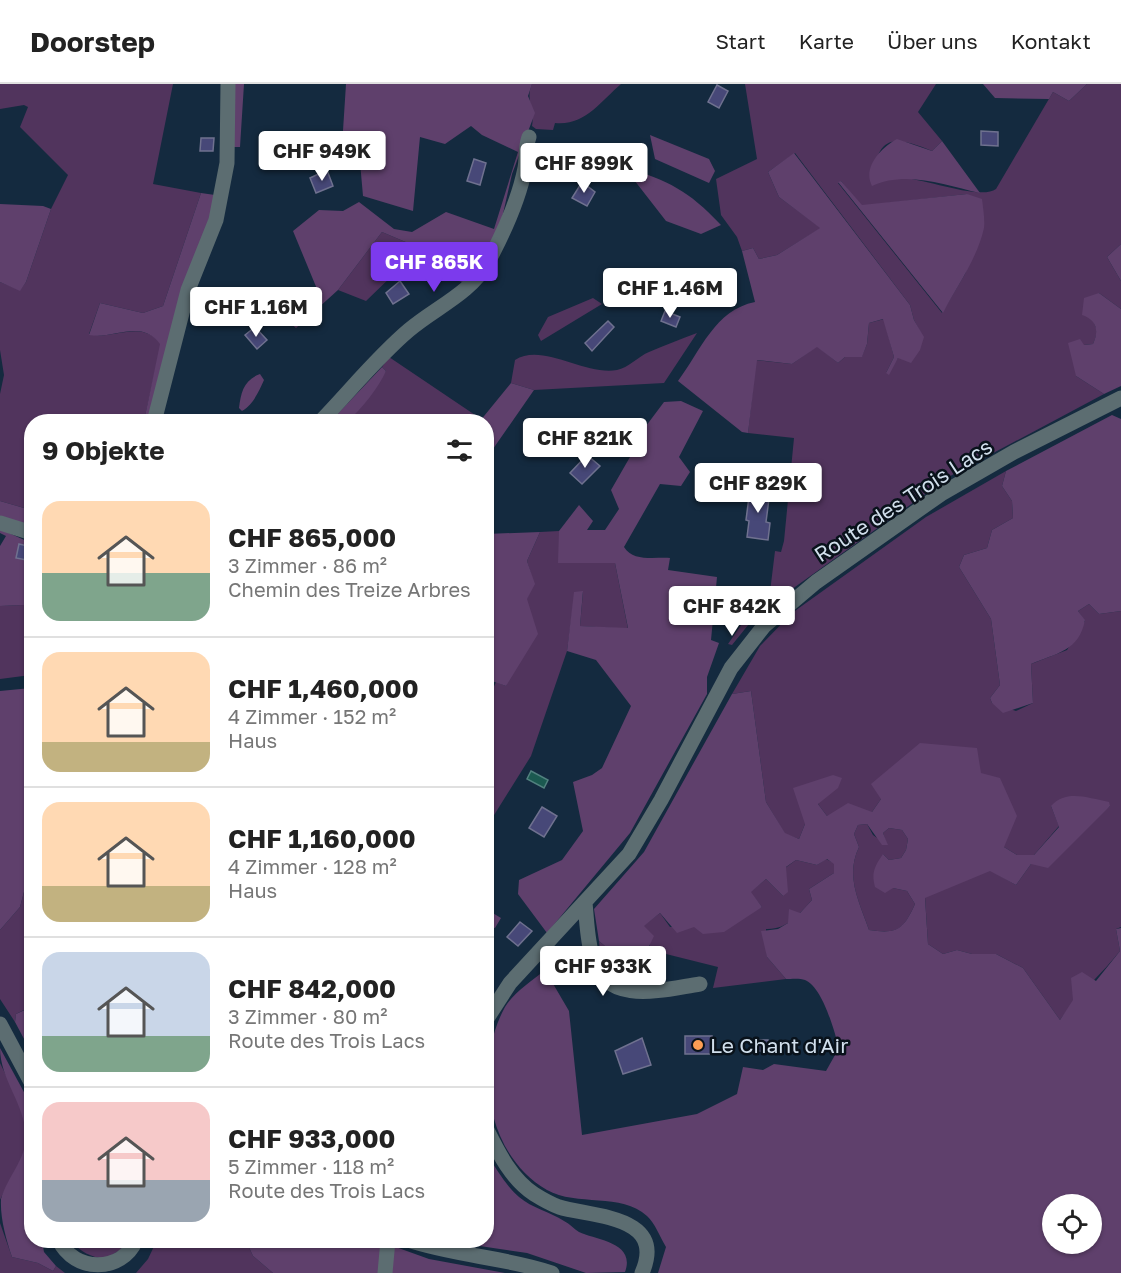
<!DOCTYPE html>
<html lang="de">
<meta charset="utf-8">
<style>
body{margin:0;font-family:"Golos Text",sans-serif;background:#f2f2f2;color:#222;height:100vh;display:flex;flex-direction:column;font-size:22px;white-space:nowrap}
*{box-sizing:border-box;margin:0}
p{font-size:20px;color:#767676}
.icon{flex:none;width:33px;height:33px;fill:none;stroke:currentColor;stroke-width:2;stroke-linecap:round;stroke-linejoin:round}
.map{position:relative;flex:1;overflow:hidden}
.panel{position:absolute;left:24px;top:330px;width:470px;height:834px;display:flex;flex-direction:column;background:#fff;border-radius:24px;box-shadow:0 2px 4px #0004}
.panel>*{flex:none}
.fabs{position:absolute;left:1042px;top:1110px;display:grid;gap:12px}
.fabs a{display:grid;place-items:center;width:60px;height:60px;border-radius:50%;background:#fff;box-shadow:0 2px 4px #0004;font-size:30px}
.price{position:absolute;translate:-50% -51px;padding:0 14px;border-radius:6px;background:#fff;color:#222;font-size:20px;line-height:39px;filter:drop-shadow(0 2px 3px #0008)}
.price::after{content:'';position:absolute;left:50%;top:36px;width:18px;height:14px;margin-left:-9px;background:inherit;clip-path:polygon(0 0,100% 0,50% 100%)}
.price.current{background:#7c3aed;color:#fff}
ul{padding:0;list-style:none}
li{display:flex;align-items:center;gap:18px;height:150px;padding:0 18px}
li+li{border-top:2px solid #e0e0e0}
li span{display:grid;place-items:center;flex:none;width:168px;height:120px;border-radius:18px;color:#555}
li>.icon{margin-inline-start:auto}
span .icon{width:72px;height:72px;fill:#fffc;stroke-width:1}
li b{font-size:26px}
h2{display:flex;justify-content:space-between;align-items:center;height:72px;padding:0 18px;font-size:26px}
header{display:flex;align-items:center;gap:36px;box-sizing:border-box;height:84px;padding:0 30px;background:#fff;border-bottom:2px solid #e0e0e0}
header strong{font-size:28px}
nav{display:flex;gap:33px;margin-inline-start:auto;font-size:21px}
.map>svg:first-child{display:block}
.green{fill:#51345d;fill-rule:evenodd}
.forest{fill:#5f406c;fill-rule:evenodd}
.water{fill:#1b5950;stroke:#52817f;stroke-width:1.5}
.building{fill:#474878;stroke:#6f718f;stroke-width:1.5}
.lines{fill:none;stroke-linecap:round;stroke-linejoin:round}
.minor{stroke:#5c6d71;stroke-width:15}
.poi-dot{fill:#fc9d54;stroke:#09121b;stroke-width:2}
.labels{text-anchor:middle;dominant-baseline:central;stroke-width:5;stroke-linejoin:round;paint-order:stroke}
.street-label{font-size:21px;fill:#d1dfec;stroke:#09121b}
.poi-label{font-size:21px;fill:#d1dfec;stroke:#09121b;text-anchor:start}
</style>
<header>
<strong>Doorstep</strong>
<nav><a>Start</a><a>Karte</a><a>Über uns</a><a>Kontakt</a></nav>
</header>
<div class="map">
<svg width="1121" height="1189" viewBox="0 0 1121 1189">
<rect width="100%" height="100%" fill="#142a3f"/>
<!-- green -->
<path class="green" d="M0,0H173L153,100L201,109L163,222L143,229L100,219L89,250C113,257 141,234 161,260L144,337L32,338L31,426L0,417V310L4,291L0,266V198L20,206L26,198L51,125L68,91L20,43L28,23L24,21L0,25Z
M532,0H621C600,18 585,42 555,39L553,46L536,45L532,42C535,26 525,15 532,0Z
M745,0H936L918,28L942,57L932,67C890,50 877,52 872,101C881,97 890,94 899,94C922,93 980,117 996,105L1053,8L1069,17L1087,0H1121V160L1107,173L1121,197V225L1099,209L1090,233C1098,243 1098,249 1093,260L1084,261L1076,292L1104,310L952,391L757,530L732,561L728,560L753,524L757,507L770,508L775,467L781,468L784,457L794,354L748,349L756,276L792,280L817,262L838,279L845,273L862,272L867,260L869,239L884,235L894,273L886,289L898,274L923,253L914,236L910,221L795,69L768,88L779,113L821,144L777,171L759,175L753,164L742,167L737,153L721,131L716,95L757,75ZM841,97L861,122L967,110L984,142L965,190L942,229L838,99Z
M382,148L415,162L423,181L396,188L366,217L338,206Z
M593,214L602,220L541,257L538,251L548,233Z
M697,249L664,299L534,306L511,299L515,276C542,258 585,292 617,286C628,284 639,272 649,268C665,261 681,255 697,249Z
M389,273L481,335L480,338H347L386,287L382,283Z
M1006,387L1002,402L1012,417L1013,434L992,446L987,464L964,471L959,483L991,535L1000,601L990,614L992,619L1016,627L1033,619L1031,580L1067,566L1085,537L1078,527L1089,520L1099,530L1121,527V843L1116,845L1120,867C1101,891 1077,911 1060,936L1023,884L996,870H972L957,866L943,870L928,860L925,813L990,786L1016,801L1031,780L1110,722H1051L1059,742L1034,771H1017L1004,763L881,715L872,728L827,732L818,720L833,691L805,740L799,755L785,750L766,718L751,607L732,610L760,562L792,529L926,433Z
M559,447V479H615L628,545L580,542L583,508H575L567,567L531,672L486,744V620L496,598L506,602L527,514L534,500L527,477L540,448Z
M31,516V591L0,595V522L23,521Z
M867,740L873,751L887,761L883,749L889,744L902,746L908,755L906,766L901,774L889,776L883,770L893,804L907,807L915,820C903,847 897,850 869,846C859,817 845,792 859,763L854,750L858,741Z
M826,775L834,779V789L809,805L812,816C799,830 787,846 766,845L767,873L786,895L713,904L718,883L666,870L662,900C629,902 601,897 599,857L631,884L641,877L650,862L643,842L660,829L670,843H694L762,823L750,808L766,795L783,812L785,784L796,776L817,781Z
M25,804H31V932L26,925L16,930L15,938L0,915V846L20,823Z
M0,979C12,1004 33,1036 25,1065C20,1082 7,1100 0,1116Z
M0,1139L12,1173L38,1179L53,1187L56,1182L65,1189H0Z
M157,1156L246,1157L253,1172L273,1189H136L148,1175Z
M72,1157H126L120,1166L105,1175C91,1173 80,1168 72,1157Z"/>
<!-- forest -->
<path class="forest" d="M235,0H244L240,63H233Z
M346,0H532L528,12L535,29L512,90L500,143L484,176L466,200L423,181L415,162L382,148L338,206L296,244L289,238L317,205L293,147L319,126L343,127L359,118L394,145L412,148L446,128L494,145L518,68L482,51L471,42L445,60L420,53L413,127L363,112L359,67L342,62Z
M983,0H1087L1069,17L1053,8L1049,15L995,14Z
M650,51L709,75L715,87L709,99L655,75Z
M897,55L932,67L942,57L980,109C945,101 906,86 872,102C862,83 882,63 897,55Z
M794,69L910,221L914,236L924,253L920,266L911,279L898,274L889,291L886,289L894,273L883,235L869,239L867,260L862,273H845L838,279L817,263L792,280L757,276L748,349L742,348L678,297C701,266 715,226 755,218L742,167L753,164L759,175L777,171L820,144L779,113L768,88Z
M624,83C669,97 688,106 721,141L701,150L666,137Z
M841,97L862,121L967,110L982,115C983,124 985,135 984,144C977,175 957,202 943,229L838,98Z
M201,109L215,111L207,143L150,337H144L160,260C141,234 113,256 89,251L100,219L143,229L163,222Z
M0,120L43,122L51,125L26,198L20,207L0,198Z
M1121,160V197L1107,173Z
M1099,209L1121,225V302L1104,310L1076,292L1068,259L1080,255L1084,261L1093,260C1099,247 1097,236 1082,231L1084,214Z
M382,283L386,287C378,305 362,324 347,338H330Z
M260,290L264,296C259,307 253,321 242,327L239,324C241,308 244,296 260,290Z
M511,299L534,306L486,375V338L480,337Z
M681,317L703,327L679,373L690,388L681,402L660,400L624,463C633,478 654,473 670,474L668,486L717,493L711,556L719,559L707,593V610L630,749L547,849L518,810L519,796L562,776L583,747L573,698L592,691L602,684L631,622L596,576L567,567L574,508L583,507L580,542L628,544L615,479H558L559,447L579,421L593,437L587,446H605L619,425L611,406L634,366L637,354L664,318Z
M1112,331L1121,335V527L1099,530L1089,520L1078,527L1085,536C1079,567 1057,569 1031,580L1033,619L1003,629L992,619L990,614L1000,601L991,535L959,483L964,471L987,464L992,446L1013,434L1012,417L1002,402L1006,387Z
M0,417L31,426V442L0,433Z
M0,445L31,459V516L24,521L0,522V462L6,452L0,449Z
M540,448L527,477L535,500L527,515L538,550L506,602L486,595V450Z
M31,604V804H25L20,823L0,846V607Z
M751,607L766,718L785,749L799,755L805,740L793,704L833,691L842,694L838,704L818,720L827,732L848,719L872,728L881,715L871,700L920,659L977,664L981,689L1000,694L1017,732L1004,763L1017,771H1034L1059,743L1051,722C1066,705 1088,714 1109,718L1110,722L1048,784L1031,780L1016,801L990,787L925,814L928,860L943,870L957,866L972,870H996L1023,884L1060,936L1073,916L1071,894L1082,888L1096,897L1120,867L1116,845L1121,844V1189H658L666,1163C660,1153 655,1139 647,1132C621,1108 577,1123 547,1106C486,1071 473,981 505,923C514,908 532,897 545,886L569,927L582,1051L697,1030L737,1010L743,983L763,986L774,980L826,987L839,964C834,946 823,904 805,896C800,894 791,895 786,895L767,873L761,847L778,845L788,839L789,825L800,829L812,816L809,805L834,789V780L827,775L817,781L796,776L786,783L788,808L783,812L766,795L751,808L762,823L724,848L703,850L694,843L677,849L660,829L644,842L654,852L640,881L631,884L599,857L594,825L644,768L732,610ZM867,740L882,761H888L883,749L889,744L902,746L908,755L906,766L901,774L889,776L883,770C875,782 871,788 875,803L885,809L893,804L907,807L915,820C903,847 896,850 869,846C859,817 845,792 859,763L854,750L858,741ZM1092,1120V1160H1053V1120Z
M486,825L501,834L495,844L486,841Z
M27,925L31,932V968L15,938L16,930Z
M0,964L25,1010L31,1030L32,1156L42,1157L44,1168L56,1182L53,1187L38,1179L12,1173C6,1155 0,1134 1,1115C7,1093 27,1074 26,1051C24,1019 0,995 0,964Z
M486,1069C496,1084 505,1101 519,1113C532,1124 550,1128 564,1137C570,1140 574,1145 579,1148C596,1156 636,1158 625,1188L586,1189L527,1169L446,1157L486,1156Z
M246,1157H379L429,1175L505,1189H273L253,1172Z"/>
<!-- water -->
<path class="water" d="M531,687L548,696L544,704L527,695Z"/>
<!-- building -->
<path class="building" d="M717,1L728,7L719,24L708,18Z
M981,47L998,48V62L981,61Z
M201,54H214L213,67H200Z
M474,75L486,79L480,101L467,97Z
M327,86L333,102L316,109L310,94Z
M582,98L595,108L587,122L572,114Z
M400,197L409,210L393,220L386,209Z
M665,227L680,233L676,243L661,237Z
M608,237L614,243L592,267L585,259Z
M255,243L267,256L257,265L245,251Z
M587,371L600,382L582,400L570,389Z
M750,405L770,407L766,438L770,439L768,456L747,453L749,437L746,436Z
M19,460L32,463V477L16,474Z
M542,723L557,732L544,753L529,744Z
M520,838L532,847L518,862L507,853Z
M685,952H712V970H685Z
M642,954L651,981L623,990L615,967Z
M753,956H768V967H754Z"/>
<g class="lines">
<!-- minor -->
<path class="minor" d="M154,338L188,206L216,136L227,79L228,0
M320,338C350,307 377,273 409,246C436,223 470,210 488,178C503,150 519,115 525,84C527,73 525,64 529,53
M0,439L32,449
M585,819C587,837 587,857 593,875C607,923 665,905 700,900
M486,936L510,899L629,770L661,716L731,584L764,542L816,498L941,410L1014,368L1121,314
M0,940L32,1000
M486,1044C498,1068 511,1095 534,1110C542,1115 551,1120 559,1123C592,1133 667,1131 642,1189
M59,1156C74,1189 122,1189 136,1156
M408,1156C455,1172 505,1173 552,1189
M385,1189L388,1156"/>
</g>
<!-- markers -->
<circle class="poi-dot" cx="698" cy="961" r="6"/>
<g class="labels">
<!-- street labels -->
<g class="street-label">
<text transform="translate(903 416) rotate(-33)">Route des Trois Lacs</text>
</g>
<!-- poi labels -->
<g class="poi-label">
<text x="710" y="961">Le Chant d'Air</text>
</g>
</g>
</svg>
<div class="fabs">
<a><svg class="icon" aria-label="locate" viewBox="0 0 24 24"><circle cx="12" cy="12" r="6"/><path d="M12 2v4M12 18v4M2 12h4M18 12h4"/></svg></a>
</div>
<b class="price" style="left:322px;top:98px">CHF 949K</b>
<b class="price" style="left:584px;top:110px">CHF 899K</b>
<b class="price current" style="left:434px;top:209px">CHF 865K</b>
<b class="price" style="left:670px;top:235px">CHF 1.46M</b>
<b class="price" style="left:256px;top:254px">CHF 1.16M</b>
<b class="price" style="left:585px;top:385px">CHF 821K</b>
<b class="price" style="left:758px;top:430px">CHF 829K</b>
<b class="price" style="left:732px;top:553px">CHF 842K</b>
<b class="price" style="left:603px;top:913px">CHF 933K</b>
<section class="panel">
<h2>9 Objekte<svg class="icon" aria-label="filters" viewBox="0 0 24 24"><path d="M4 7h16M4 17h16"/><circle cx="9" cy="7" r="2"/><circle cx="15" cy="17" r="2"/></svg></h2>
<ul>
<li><span style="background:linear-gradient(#ffd9b3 60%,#7fa58c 0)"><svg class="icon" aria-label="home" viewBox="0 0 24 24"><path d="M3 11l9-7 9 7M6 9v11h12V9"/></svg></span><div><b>CHF 865,000</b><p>3 Zimmer · 86 m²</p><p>Chemin des Treize Arbres</p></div></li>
<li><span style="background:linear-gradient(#ffd9b3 75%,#c2b280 0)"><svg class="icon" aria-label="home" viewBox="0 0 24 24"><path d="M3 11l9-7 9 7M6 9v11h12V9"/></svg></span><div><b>CHF 1,460,000</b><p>4 Zimmer · 152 m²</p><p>Haus</p></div></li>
<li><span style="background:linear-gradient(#ffd9b3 70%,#c2b280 0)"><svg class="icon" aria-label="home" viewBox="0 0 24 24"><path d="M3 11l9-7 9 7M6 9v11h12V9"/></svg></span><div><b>CHF 1,160,000</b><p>4 Zimmer · 128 m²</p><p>Haus</p></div></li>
<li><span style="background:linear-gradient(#c9d6e8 70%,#7fa58c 0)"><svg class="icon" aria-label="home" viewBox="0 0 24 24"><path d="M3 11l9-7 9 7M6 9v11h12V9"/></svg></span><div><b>CHF 842,000</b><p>3 Zimmer · 80 m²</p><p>Route des Trois Lacs</p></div></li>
<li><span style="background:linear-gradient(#f6c9c9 65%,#9aa5b1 0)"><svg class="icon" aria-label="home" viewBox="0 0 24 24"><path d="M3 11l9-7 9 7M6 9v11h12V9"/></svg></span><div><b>CHF 933,000</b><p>5 Zimmer · 118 m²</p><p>Route des Trois Lacs</p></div></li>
</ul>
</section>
</div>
